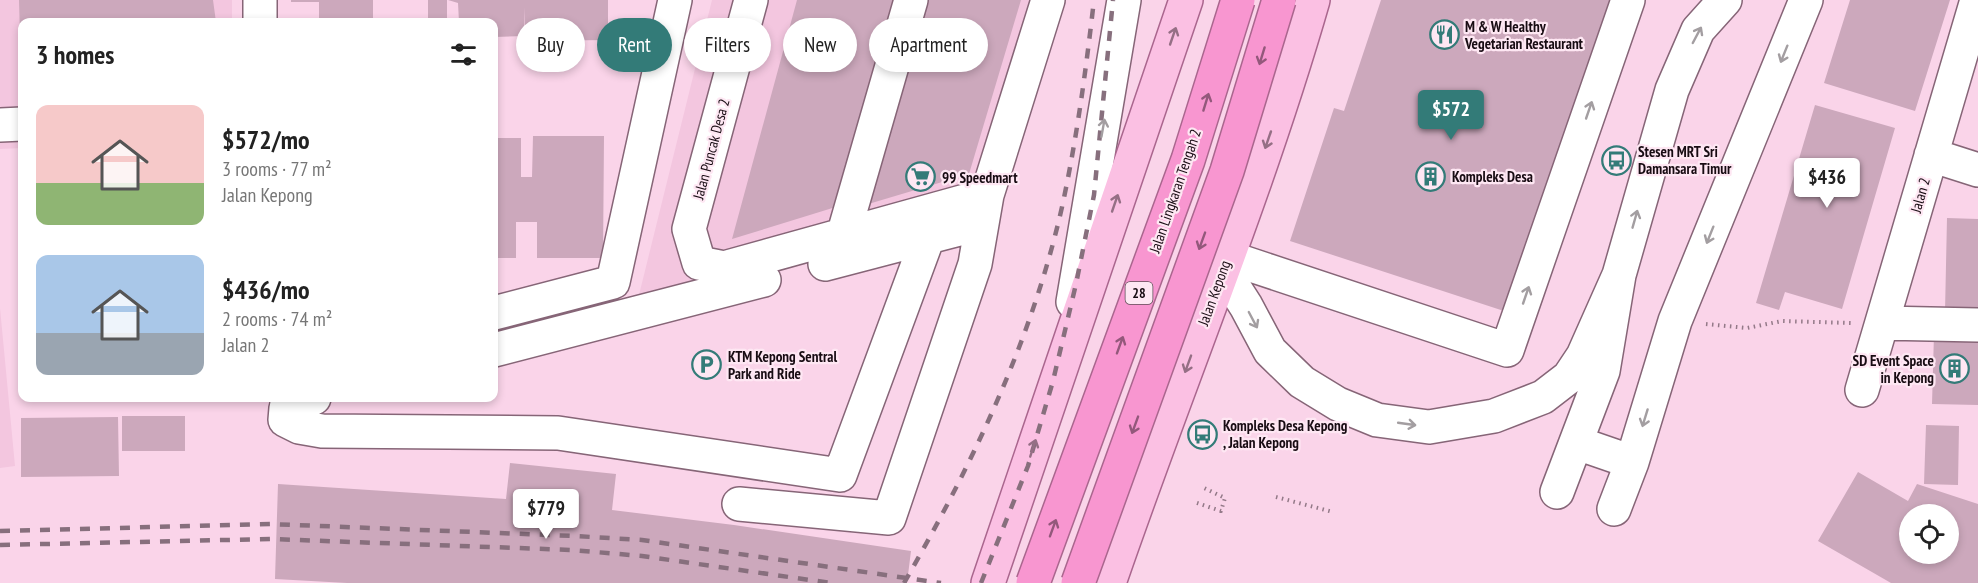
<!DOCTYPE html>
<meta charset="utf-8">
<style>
body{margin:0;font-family:"PT Sans Narrow",sans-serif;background:#f6f6f6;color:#222;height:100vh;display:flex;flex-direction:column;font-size:22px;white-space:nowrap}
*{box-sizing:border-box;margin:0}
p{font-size:20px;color:#767676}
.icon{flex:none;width:33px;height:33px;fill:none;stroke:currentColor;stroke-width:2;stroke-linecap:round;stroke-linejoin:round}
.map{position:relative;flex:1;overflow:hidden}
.panel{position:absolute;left:18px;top:18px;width:480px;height:384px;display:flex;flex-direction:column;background:#fff;border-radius:12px;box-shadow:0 3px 9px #0003}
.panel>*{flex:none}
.guide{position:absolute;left:516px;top:18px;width:570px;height:54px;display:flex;gap:12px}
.tools{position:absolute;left:1899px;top:504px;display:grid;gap:12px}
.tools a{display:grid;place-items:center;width:60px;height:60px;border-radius:50%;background:#fff;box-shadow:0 3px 9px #0003;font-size:30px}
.price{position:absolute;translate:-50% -51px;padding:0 14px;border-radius:6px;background:#fff;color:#222;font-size:20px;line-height:39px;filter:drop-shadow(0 2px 3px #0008)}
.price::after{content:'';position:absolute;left:50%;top:36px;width:18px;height:14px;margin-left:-9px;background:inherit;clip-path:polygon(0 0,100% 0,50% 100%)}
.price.on{background:#337b78;color:#fff}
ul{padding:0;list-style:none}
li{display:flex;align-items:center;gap:18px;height:150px;padding:0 18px}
li span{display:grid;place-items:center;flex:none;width:168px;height:120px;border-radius:12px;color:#555}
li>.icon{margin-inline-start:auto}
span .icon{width:72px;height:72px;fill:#fffc;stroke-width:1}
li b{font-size:26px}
h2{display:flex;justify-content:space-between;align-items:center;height:72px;padding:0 18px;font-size:26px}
.tag{padding:0 21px;border-radius:27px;background:#fff;box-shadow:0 3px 9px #0003;font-size:21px;line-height:54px}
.tag.on{background:#337b78;color:#fff}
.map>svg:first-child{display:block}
.built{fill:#f3c6df}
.building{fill:#cca8bc;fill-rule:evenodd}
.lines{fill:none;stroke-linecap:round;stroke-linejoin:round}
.minor-casing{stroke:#866577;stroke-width:36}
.major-casing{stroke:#aa668e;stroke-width:36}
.path{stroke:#937988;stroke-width:4;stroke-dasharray:1.5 4.5;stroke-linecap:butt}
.minor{stroke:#fff;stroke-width:33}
.major{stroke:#fbc0e3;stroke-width:33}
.rail{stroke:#876f7d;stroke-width:4.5;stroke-dasharray:10 10;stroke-linecap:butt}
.highway-bridge-casing{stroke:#aa668e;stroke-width:36;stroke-linecap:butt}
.highway-bridge{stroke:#f896d0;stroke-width:33}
.oneway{stroke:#a39ea1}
.oneway2{stroke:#956f85}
.oneway3{stroke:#93587b}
.labels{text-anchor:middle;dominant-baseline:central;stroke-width:4.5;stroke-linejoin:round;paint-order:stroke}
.shield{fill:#fee7f3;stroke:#5d4e56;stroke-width:1.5}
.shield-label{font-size:14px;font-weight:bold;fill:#180c13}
.poi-label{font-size:15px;font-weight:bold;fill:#180c13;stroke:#fee7f3;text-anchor:start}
.street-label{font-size:15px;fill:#180c13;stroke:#fee7f3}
</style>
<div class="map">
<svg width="1978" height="583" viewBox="0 0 1978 583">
<rect width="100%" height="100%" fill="#fad4e9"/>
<!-- built -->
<path class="built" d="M0,0H232V22H22V148L0,149Z
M712,0H1057L996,206L926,219L639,295Z
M0,308L15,466L0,468Z"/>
<!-- building -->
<path class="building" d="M19,0H213L216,22H22V72H21Z
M291,0H373V22H319V2H291Z
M428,0H447V22H428Z
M448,0H608V40L525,41V7L524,36L494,37V22H459L458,3Z
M797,0H900L839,206L732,239Z
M921,0H1021L969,174L865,205Z
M1381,0H1610L1507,312L1290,241L1334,108L1344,111Z
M1850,0H1950L1915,111L1824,83Z
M1815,105L1895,128L1842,309L1785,292L1779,310L1756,303Z
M533,136H604L603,258H537V222H516V258H494V138H521V177H532Z
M1947,218L1978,219V313L1945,312Z
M1934,334L1978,335V405L1932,404Z
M122,416H185V451H122Z
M118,417L119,476L21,477V418Z
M1926,425L1959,426L1958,485L1924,484Z
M510,463L616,474L612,510L734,525L911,551L907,583H347L275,579L278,484L506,499Z
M1858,472L1908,501L1917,484L1978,504V583H1891L1818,541ZM1910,514H1948V554H1910Z"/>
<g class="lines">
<defs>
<path id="minor" d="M260,0V22
M751,0L689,229L699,263L724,268L987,195
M0,125L22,124
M1931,155L1978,170
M843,236L911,0
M1227,257L1507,350L1628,0
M825,264L959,229L987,195
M1223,270L1246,306L1270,351L1302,382L1338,404L1377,420L1429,427L1494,416L1543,397L1569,377L1583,356L1619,275
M1073,302L1124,0
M494,313L613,282L675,0
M1882,323L1978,325
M494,350L764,280
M1862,390L1977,0
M314,398L286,408L285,420L299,427L322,431L558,433L840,475L928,237
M1577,443L1632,462
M1557,492L1603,371L1619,275L1672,90L1698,30L1725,0
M739,504L889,518L975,264L987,195L1048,0
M1614,509L1632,462L1675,321L1806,0"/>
<path id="major" d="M988,583L1186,0
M1109,583C1176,388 1256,198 1313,0"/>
</defs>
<!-- minor casing -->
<use href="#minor" class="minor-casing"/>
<!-- major casing -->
<use href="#major" class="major-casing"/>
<!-- path -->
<path class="path" d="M1706,324L1747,328L1782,321L1851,323
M1276,497L1333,512
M1197,503L1221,511L1225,498L1204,488"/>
<!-- minor -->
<use href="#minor" class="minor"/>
<!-- major -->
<use href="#major" class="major"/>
<!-- rail -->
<path class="rail" d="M0,531L270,524L575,536L642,540L941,583
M0,545L270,539L572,550L642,556L831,583
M904,583C972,465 1032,340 1062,207C1077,138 1086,69 1094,0
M981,583L1028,466L1053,381L1076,284L1094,195L1113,0"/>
<defs>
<path id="highway-bridge" d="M1033,583L1188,160L1238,0
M1078,583L1227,171L1279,0"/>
</defs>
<!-- highway-bridge casing -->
<use href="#highway-bridge" class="highway-bridge-casing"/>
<!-- highway-bridge -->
<use href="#highway-bridge" class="highway-bridge"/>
</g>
<!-- one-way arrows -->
<defs><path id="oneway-shaft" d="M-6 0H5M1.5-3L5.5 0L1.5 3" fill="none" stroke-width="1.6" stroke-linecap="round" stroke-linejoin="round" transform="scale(1.5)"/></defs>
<g class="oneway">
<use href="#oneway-shaft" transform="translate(1697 35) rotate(-62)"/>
<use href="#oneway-shaft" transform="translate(1784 54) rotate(112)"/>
<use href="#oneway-shaft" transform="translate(1589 110) rotate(-71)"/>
<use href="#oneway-shaft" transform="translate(1103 128) rotate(-80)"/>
<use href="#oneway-shaft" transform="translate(1635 219) rotate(-74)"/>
<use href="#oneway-shaft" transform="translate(1710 235) rotate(112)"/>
<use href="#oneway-shaft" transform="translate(1526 295) rotate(-71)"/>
<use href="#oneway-shaft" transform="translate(1253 320) rotate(62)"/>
<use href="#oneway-shaft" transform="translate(1645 418) rotate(107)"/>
<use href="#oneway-shaft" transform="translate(1407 424) rotate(8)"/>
</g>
<g class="oneway2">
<use href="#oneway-shaft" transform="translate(1173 36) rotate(-71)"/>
<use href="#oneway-shaft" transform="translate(1268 140) rotate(109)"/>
<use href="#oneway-shaft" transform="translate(1115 203) rotate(-71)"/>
<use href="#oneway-shaft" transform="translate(1188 364) rotate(110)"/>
<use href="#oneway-shaft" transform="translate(1033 448) rotate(-72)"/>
</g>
<g class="oneway3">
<use href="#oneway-shaft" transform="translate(1262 56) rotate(107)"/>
<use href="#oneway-shaft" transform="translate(1206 102) rotate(-73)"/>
<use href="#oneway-shaft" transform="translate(1202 241) rotate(110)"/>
<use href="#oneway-shaft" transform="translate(1120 345) rotate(-70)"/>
<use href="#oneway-shaft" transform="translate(1135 425) rotate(110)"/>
<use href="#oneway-shaft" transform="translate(1053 528) rotate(-70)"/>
</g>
<!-- icons -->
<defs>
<symbol id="restaurant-ring" viewBox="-11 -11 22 22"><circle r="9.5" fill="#fee7f3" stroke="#337b78" stroke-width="1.5"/><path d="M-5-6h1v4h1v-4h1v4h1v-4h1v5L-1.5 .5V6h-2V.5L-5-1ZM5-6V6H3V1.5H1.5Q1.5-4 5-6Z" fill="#337b78"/></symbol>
<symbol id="bus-ring" viewBox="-11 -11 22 22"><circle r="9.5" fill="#fee7f3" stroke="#337b78" stroke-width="1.5"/><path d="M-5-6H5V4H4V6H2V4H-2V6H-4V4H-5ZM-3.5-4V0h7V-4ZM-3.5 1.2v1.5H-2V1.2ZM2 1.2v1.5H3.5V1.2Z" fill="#337b78"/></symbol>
<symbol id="building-ring" viewBox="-11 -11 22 22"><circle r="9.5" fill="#fee7f3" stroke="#337b78" stroke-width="1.5"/><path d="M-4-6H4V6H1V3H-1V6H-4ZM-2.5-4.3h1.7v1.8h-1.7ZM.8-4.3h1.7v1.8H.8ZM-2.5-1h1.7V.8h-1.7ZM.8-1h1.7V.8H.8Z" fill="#337b78"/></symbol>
<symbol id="supermarket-ring" viewBox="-11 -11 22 22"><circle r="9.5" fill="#fee7f3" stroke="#337b78" stroke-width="1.5"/><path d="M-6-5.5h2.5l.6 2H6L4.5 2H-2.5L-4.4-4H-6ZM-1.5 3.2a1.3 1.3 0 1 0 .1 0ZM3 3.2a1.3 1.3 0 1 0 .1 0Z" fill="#337b78"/></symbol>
<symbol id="parking-ring" viewBox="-11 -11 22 22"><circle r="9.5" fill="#fee7f3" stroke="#337b78" stroke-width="1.5"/><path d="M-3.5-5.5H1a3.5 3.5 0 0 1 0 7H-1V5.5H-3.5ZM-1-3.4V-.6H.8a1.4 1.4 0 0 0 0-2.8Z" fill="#337b78"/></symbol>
</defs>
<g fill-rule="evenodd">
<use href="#restaurant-ring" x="1428" y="18" width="33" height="33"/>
<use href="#bus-ring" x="1600" y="144" width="33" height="33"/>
<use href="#building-ring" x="1414" y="160" width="33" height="33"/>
<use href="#supermarket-ring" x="904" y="160" width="33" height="33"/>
<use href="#parking-ring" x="690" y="348" width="33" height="33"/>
<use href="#building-ring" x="1938" y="352" width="33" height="33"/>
<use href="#bus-ring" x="1186" y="418" width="33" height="33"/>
</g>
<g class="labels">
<!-- shield labels -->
<rect class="shield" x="1125.5" y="282" width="27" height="22" rx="4.5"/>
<g class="shield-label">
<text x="1139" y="293">28</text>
</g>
<!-- poi labels -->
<g class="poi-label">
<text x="1465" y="26">M &amp; W Healthy<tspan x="1465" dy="17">Vegetarian Restaurant</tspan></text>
<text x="1638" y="151">Stesen MRT Sri<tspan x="1638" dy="17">Damansara Timur</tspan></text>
<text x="1452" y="176">Kompleks Desa</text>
<text x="942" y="177">99 Speedmart</text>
<text x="728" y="356">KTM Kepong Sentral<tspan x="728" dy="17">Park and Ride</tspan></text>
<text x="1934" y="360" text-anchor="end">SD Event Space<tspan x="1934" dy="17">in Kepong</tspan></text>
<text x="1223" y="425">Kompleks Desa Kepong<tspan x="1223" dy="17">, Jalan Kepong</tspan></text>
</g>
<!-- street labels -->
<g class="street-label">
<text transform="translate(711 149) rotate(-75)">Jalan Puncak Desa 2</text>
<text transform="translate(1175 191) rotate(-71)">Jalan Lingkaran Tengah 2</text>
<text transform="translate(1920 195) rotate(-74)">Jalan 2</text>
<text transform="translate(1214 293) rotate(-70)">Jalan Kepong</text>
</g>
</g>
</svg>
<div class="tools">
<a><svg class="icon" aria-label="locate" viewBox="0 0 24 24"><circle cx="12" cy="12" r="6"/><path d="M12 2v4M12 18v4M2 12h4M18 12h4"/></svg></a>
</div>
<b class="price on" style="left:1451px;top:141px">$572</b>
<b class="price" style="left:1827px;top:209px">$436</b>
<b class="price" style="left:546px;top:540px">$779</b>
<div class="guide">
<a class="tag">Buy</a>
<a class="tag on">Rent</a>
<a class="tag">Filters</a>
<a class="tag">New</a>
<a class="tag">Apartment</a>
</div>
<section class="panel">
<h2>3 homes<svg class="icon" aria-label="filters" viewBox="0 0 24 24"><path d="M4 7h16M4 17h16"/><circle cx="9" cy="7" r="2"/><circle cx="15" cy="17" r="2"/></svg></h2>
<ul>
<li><span style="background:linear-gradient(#f6c9c9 65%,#8fb573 0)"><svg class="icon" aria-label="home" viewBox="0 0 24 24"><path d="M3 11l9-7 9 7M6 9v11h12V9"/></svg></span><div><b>$572/mo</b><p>3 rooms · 77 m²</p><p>Jalan Kepong</p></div></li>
<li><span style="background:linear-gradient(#a9c7e8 65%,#9aa5b1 0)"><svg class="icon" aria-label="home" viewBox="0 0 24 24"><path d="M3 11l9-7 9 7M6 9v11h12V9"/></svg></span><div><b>$436/mo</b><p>2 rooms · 74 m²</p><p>Jalan 2</p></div></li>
</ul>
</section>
</div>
